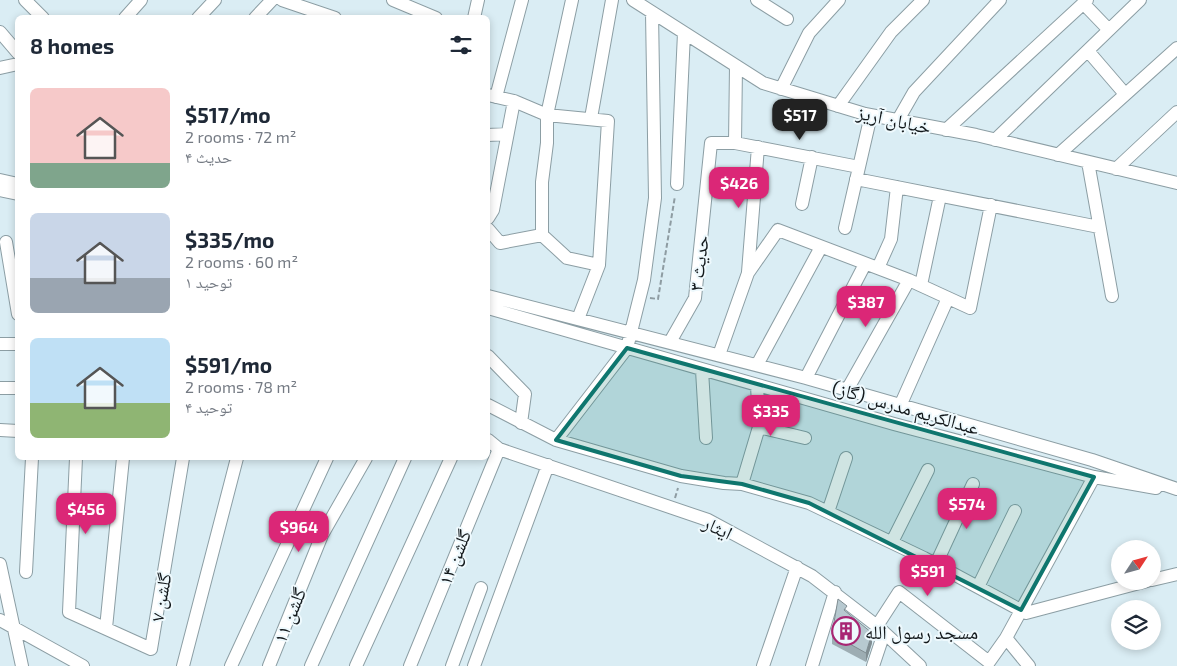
<!DOCTYPE html>
<meta charset="utf-8">
<style>
body{margin:0;font-family:"Exo 2","Noto Naskh Arabic",sans-serif;background:#f2f2f3;color:#1f2937;height:100vh;display:flex;flex-direction:column;font-size:19px;white-space:nowrap}
*{box-sizing:border-box;margin:0}
p{font-size:16px;color:#747a83}
.icon{flex:none;width:28px;height:28px;fill:none;stroke:currentColor;stroke-width:2;stroke-linecap:round;stroke-linejoin:round}
.map{position:relative;flex:1;overflow:hidden}
.drawer{position:absolute;left:15px;top:15px;width:475px;height:445px;display:flex;flex-direction:column;background:#fff;border-radius:8px;box-shadow:0 2px 8px #0003}
.drawer>*{flex:none}
.needle{width:32px;rotate:54deg}
.buttons{position:absolute;left:1111px;top:540px;display:grid;gap:10px}
.buttons a{display:grid;place-items:center;width:50px;height:50px;border-radius:50%;background:#fff;box-shadow:0 2px 8px #0003;font-size:25px}
.price{position:absolute;translate:-50% -42px;padding:0 11px;border-radius:10px;background:#db2777;color:#fff;font-size:16px;line-height:32px;filter:drop-shadow(0 1px 2px #0008)}
.price::after{content:'';position:absolute;left:50%;top:30px;width:15px;height:11px;margin-left:-8px;background:inherit;clip-path:polygon(0 0,100% 0,50% 100%)}
.price.active{background:#222;color:#fff}
ul{padding:0;list-style:none}
li{display:flex;align-items:center;gap:15px;height:125px;padding:0 15px}
li span{display:grid;place-items:center;flex:none;width:140px;height:100px;border-radius:8px;color:#555}
li>.icon{margin-inline-start:auto}
span .icon{width:60px;height:60px;fill:#fffc;stroke-width:1}
li b{font-size:21px}
h2{display:flex;justify-content:space-between;align-items:center;height:60px;padding:0 15px;font-size:21px}
.map>svg:first-child{display:block}
.lines{fill:none;stroke-linecap:round;stroke-linejoin:round}
.minor-casing{stroke:#8c9ea4;stroke-width:14}
.path{stroke:#8e9ca2;stroke-width:2;stroke-dasharray:5 2.5;stroke-linecap:butt}
.minor{stroke:#fff;stroke-width:12}
.wall{fill:#9dadb3}
.shaded-wall{fill:#808d92}
.building{fill:#b7c9d0;stroke:#808d92}
.marked{fill:#0f766e;fill-opacity:0.2;stroke:#0f766e;stroke-width:4;stroke-linejoin:round}
.labels{text-anchor:middle;dominant-baseline:central;stroke-width:4;stroke-linejoin:round;paint-order:stroke}
.street-label{font-size:19px;fill:#12181b;stroke:#eef9fd}
.poi-label{font-size:19px;fill:#12181b;stroke:#eef9fd;text-anchor:start}
</style>
<div class="map">
<svg width="1177" height="666" viewBox="0 0 1177 666">
<rect width="100%" height="100%" fill="#daedf4"/>
<g class="lines">
<defs>
<path id="minor" d="M25,0L43,18
M282,0L335,18
M393,0L436,18
M633,0L763,83L865,114L976,135L1177,183
M757,0L787,19
M1083,3L1109,30
M125,18L141,0
M198,18L215,0
M255,18L272,0
M474,18L478,0
M0,32L18,53
M1088,51L1125,94
M0,68L18,64
M781,89L809,33L839,0
M488,95L514,101L547,115L608,121L599,265L578,319
M496,97L522,0
M838,106L891,32L923,0
M591,118L612,0
M898,120L914,92L1000,0
M946,130L1087,0
M488,135L507,134
M995,140L1140,0
M735,143L736,66
M1058,155L1177,48
M1088,162L1112,296
M1116,169L1177,112
M856,179L1099,227
M0,180L18,184
M677,184L684,33
M0,190L18,194
M802,204L812,157
M488,218L493,210L514,101
M845,228L871,115
M488,229L500,243L542,235
M542,235V182L547,143V115L572,0
M542,235L567,258L599,265
M6,242L18,314
M878,268L891,239L897,187
M748,272L758,147
M921,285L940,196
M488,296L806,378L1092,460L1177,489
M488,308L894,424L1094,477L1156,488
M670,342L695,298L711,143H735L859,167
M0,344H18
M719,355L748,273L778,230L909,280L970,308L991,205
M488,356L525,394L521,423
M757,365L821,247
M702,370L706,438
M806,378L865,264
M0,388H18
M847,390L909,280
M488,405L556,440L681,476L724,483L742,484L809,503L924,558L1026,613L1147,581
M900,406L948,298
M759,427L805,438
M0,430L18,431
M488,440L499,449L708,520L812,576L877,626L920,666
M556,440L627,348L644,280L655,198L652,13
M76,458L69,612L151,649L183,458
M742,484L759,427L757,385
M828,512L846,458
M892,542L928,470
M0,564L22,666
M936,564L973,484
M26,572L32,458
M1152,580L1177,574
M978,587L1015,511
M0,620L83,666
M877,626L899,592L989,662L1006,638
M106,628L123,458
M183,666L237,458
M231,666L327,458
M269,666L322,535L366,458
M311,666L405,458
M356,666L451,458
M410,666L499,449
M452,666L481,588
M474,666L548,465
M763,666L797,567
M812,666L835,592
M873,666L884,633
M1029,666L1006,638L1094,477"/>
</defs>
<!-- minor casing -->
<use href="#minor" class="minor-casing"/>
<!-- path -->
<path class="path" d="M650,298L658,299L675,196
M675,498L678,488"/>
<!-- minor -->
<use href="#minor" class="minor"/>
</g>
<!-- wall -->
<path class="wall" d="M847,612L872,643L866,662L832,644V634Z"/>
<!-- shaded-wall -->
<path class="shaded-wall" d="M872,633V643L866,662V653Z"/>
<!-- building -->
<path class="building" d="M838,599L847,606L844,610L872,633L866,653L832,634Z"/>
<!-- marked area -->
<path class="marked" d="M627,348L1094,477L1021,610L809,503L742,484L681,476L556,440Z"/>
<!-- icons -->
<defs>
<symbol id="building-ring" viewBox="-11 -11 22 22"><circle r="9.5" fill="#eef9fd" stroke="#a82673" stroke-width="1.5"/><path d="M-4-6H4V6H1V3H-1V6H-4ZM-2.5-4.3h1.7v1.8h-1.7ZM.8-4.3h1.7v1.8H.8ZM-2.5-1h1.7V.8h-1.7ZM.8-1h1.7V.8H.8Z" fill="#a82673"/></symbol>
</defs>
<g fill-rule="evenodd">
<use href="#building-ring" x="830" y="615" width="32" height="32"/>
</g>
<g class="labels">
<!-- street labels -->
<g class="street-label">
<text transform="translate(894 119) rotate(12)">خیابان آریز</text>
<text transform="translate(698 263) rotate(-83)">حدیث ۳</text>
<text transform="translate(906 407) rotate(16)">عبدالکریم مدرس (گاز)</text>
<text transform="translate(718 527) rotate(26)">ایثار</text>
<text transform="translate(454 557) rotate(-68)">گلشن ۱۴</text>
<text transform="translate(160 597) rotate(-80)">گلشن ۷</text>
<text transform="translate(289 615) rotate(-68)">گلشن ۱۱</text>
</g>
<!-- poi labels -->
<g class="poi-label">
<text x="865" y="631">مسجد رسول الله</text>
</g>
</g>
</svg>
<div class="buttons">
<a><svg class="needle" viewBox="-14 -14 28 28"><path d="M0-13l5 13h-10z" fill="#e53935"/><path d="M0 13l5-13h-10z" fill="#747a83"/></svg></a>
<a><svg class="icon" aria-label="layers" viewBox="0 0 24 24"><path d="M12 4l9 5-9 5-9-5zM3 14l9 5 9-5"/></svg></a>
</div>
<b class="price active" style="left:800px;top:141px">$517</b>
<b class="price" style="left:739px;top:209px">$426</b>
<b class="price" style="left:866px;top:328px">$387</b>
<b class="price" style="left:771px;top:437px">$335</b>
<b class="price" style="left:967px;top:530px">$574</b>
<b class="price" style="left:86px;top:535px">$456</b>
<b class="price" style="left:299px;top:553px">$964</b>
<b class="price" style="left:928px;top:597px">$591</b>
<section class="drawer">
<h2>8 homes<svg class="icon" aria-label="filters" viewBox="0 0 24 24"><path d="M4 7h16M4 17h16"/><circle cx="9" cy="7" r="2"/><circle cx="15" cy="17" r="2"/></svg></h2>
<ul>
<li><span style="background:linear-gradient(#f6c9c9 75%,#7fa58c 0)"><svg class="icon" aria-label="home" viewBox="0 0 24 24"><path d="M3 11l9-7 9 7M6 9v11h12V9"/></svg></span><div><b>$517/mo</b><p>2 rooms · 72 m²</p><p>حدیث ۴</p></div></li>
<li><span style="background:linear-gradient(#c9d6e8 65%,#9aa5b1 0)"><svg class="icon" aria-label="home" viewBox="0 0 24 24"><path d="M3 11l9-7 9 7M6 9v11h12V9"/></svg></span><div><b>$335/mo</b><p>2 rooms · 60 m²</p><p>توحید ۱</p></div></li>
<li><span style="background:linear-gradient(#bfe0f5 65%,#8fb573 0)"><svg class="icon" aria-label="home" viewBox="0 0 24 24"><path d="M3 11l9-7 9 7M6 9v11h12V9"/></svg></span><div><b>$591/mo</b><p>2 rooms · 78 m²</p><p>توحید ۴</p></div></li>
</ul>
</section>
</div>
